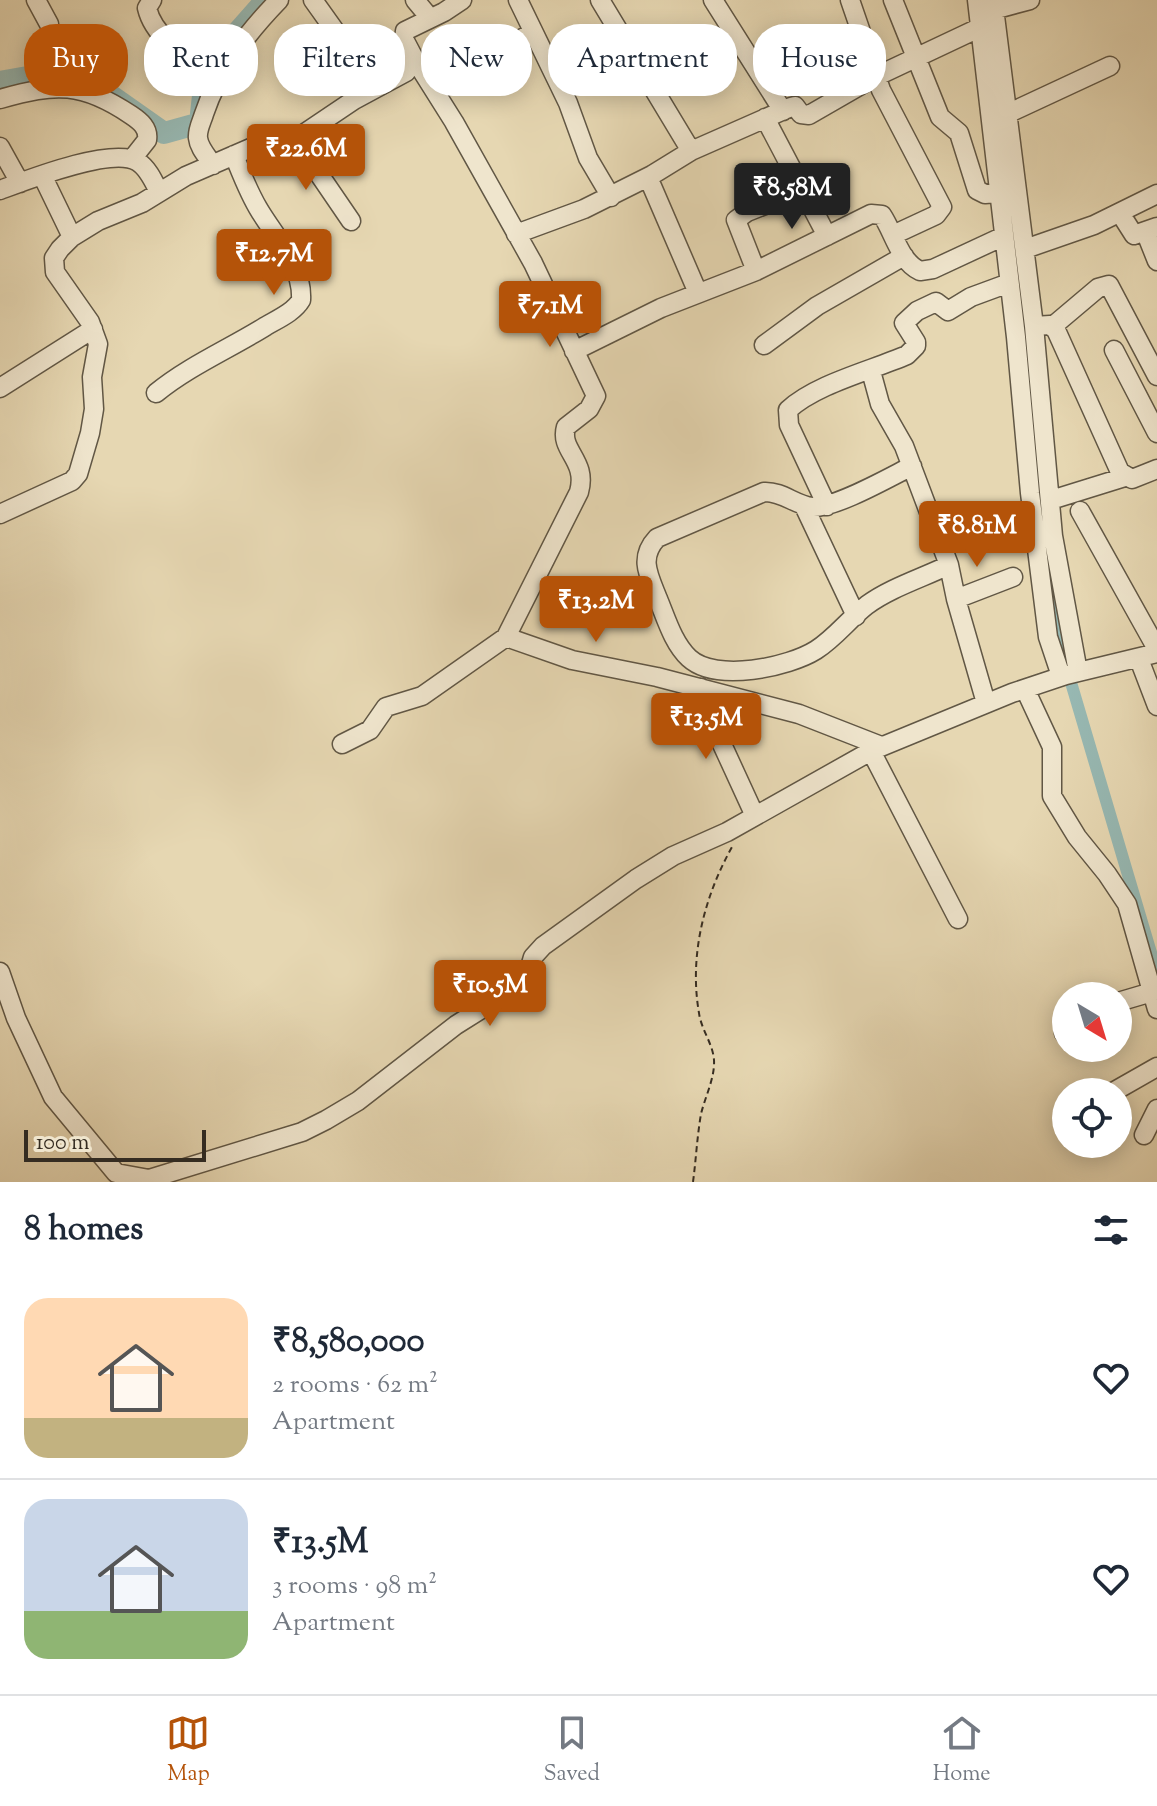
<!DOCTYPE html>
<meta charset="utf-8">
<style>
body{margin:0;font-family:"Sorts Mill Goudy",serif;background:#f6f6f7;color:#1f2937;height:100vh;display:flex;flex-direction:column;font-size:30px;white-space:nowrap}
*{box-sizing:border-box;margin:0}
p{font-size:26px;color:#747a83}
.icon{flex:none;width:44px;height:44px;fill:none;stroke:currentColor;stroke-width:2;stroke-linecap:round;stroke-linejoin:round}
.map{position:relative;height:1182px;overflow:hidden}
.details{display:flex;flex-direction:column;background:#fff;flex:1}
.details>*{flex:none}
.top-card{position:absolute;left:24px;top:24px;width:1110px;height:72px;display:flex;gap:16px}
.needle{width:52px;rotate:142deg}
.fabs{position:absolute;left:1052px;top:982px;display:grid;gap:16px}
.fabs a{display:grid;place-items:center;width:80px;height:80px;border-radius:50%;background:#fff;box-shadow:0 4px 20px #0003;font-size:40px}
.scale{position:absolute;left:24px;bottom:20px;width:182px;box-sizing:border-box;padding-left:8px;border:4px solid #352c21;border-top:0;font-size:22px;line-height:28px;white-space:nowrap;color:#352c21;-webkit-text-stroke:6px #efe5cd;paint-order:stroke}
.price{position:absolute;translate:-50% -68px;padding:0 18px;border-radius:8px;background:#b45309;color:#fff;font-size:26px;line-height:52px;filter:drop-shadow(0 2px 4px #0008)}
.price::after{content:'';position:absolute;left:50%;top:48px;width:24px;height:18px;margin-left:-12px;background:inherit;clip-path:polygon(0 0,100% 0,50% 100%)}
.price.active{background:#222;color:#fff}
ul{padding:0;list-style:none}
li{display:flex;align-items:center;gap:24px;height:200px;padding:0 24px}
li+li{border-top:2px solid #e0e1e3}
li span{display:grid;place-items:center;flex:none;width:224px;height:160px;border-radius:24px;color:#555}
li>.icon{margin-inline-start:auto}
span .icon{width:96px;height:96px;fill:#fffc;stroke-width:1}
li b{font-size:34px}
h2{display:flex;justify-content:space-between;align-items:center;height:96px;padding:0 24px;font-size:34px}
.pill{padding:0 28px;border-radius:32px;background:#fff;box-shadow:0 4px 20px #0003;font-size:28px;line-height:72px}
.pill.active{background:#b45309;color:#fff}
.tabs{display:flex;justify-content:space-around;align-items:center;height:112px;border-top:2px solid #e0e1e3;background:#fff;font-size:22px;color:#747a83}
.tabs a{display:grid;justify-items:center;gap:4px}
.tabs .active{color:#b45309}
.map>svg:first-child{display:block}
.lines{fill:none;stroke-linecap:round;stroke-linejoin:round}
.canal{stroke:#97b8b2;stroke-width:12}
.river{stroke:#97b8b2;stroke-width:22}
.minor-casing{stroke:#615745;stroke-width:21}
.path{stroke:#352c21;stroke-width:2;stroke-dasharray:6 4;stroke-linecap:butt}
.minor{stroke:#efe5cd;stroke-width:18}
</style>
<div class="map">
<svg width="1157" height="1182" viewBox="0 0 1157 1182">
<rect width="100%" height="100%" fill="#e6d7b2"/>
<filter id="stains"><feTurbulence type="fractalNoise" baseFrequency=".0025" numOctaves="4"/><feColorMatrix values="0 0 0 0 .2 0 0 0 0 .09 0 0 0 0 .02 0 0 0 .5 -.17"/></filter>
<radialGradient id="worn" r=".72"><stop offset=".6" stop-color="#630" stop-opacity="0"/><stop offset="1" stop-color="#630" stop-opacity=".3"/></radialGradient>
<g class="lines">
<!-- canal -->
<path class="canal" d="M1024,328L1031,390
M1047,555L1062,652
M1067,669L1157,973"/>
<!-- river -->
<path class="river" d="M0,82L73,69L164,133L200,123L206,68L266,0"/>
<defs>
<path id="minor" d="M36,0L49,24
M152,0L147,8C155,42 193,59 220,77
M313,0L338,35L367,93
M415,0L430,18
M518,0L568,103L588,158L611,197
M600,0L691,151
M713,0L783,111
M850,0L881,90L942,207L936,215L893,235
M893,0L940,117L959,133L977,190L985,194L998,193
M977,0L1016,337L1030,493L1048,637L1061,676
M993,0L1034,326L1053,536L1078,672
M982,13L1030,0
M415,60L454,122L533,263L596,396L589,409L566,427C559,451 588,460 579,492L506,637
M434,90L533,32
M0,99C56,83 82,82 131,115C140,121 149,128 147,140L132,159
M1009,113L1110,66
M765,118L827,236
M295,139L351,221
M0,147L20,183
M213,165C207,156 199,148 198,138C197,130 202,121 204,114C219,69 247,33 279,0
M42,175L72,237
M648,177L698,293
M0,190C27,180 113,146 138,162C148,168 154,182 159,192
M1120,213L1134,235L1157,227
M1145,231L1157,261
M516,234L584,209L652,175L691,151L791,107L795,106L801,114L809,115L875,77L981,27
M1025,249L1094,225L1157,194
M756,271L736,220L747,212L803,190
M1034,326L1050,325L1056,330L1120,472L1132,479L1157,469
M1053,326L1098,288L1109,285L1157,376
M764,345L817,306L904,256
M1114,350L1157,433
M574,351L661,308L756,271L871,214L882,215C894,233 900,262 920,271L933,269L1004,236
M871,371L880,404L904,446L949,565L956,599L986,703
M0,388L93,329
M156,393C189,366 229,349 266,326C278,319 294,312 301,300C303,264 274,236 258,208C248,191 241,173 234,155
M912,466C890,477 834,509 812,507C795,505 782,491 764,492L657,538C638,558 649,576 658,599C666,618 673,643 689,658C716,683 789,667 816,650C835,638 849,619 867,605C890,588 922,578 949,565
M1051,500L1125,477
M804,506L856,616
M827,506L789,425L788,410C816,384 870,371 907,355L916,346V342L904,323L917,311L936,302L948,311L971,297L1009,283
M1080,511L1157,649
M0,514L72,481L78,474L90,433L94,409L92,377L98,344L90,322L55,272L54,258L60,249L72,237L98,221L142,203L186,176L253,147L302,135L354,100L406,72L415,60L404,39L405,31L444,12L462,0
M956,599L1013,577
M1139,659L1157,706
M701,688L715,729L755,816
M1025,689L1052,747V796L1077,837L1107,874L1127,904L1157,1009
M342,744L370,730L386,707L422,696L506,637L572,660L657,677L799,714L881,746
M871,751L958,919
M0,972L16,1018L53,1097L116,1173L149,1179L302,1132L326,1120L358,1101L456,1025L526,981L533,957L543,946L636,879L673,856L727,832L871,751L1012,693L1066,675L1157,653
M1118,1002L1152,992
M1064,1033L1066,1032
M1113,1092L1157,1067
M1144,1135L1157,1109"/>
</defs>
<!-- minor casing -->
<use href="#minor" class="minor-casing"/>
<!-- path -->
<path class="path" d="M693,1182C696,1160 697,1137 701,1114C705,1097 715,1078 714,1060C713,1044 701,1029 699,1013C689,956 704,897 732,847"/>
<!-- minor -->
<use href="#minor" class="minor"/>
</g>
<rect width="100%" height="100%" filter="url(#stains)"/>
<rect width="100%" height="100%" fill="url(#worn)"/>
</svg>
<div class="fabs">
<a><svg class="needle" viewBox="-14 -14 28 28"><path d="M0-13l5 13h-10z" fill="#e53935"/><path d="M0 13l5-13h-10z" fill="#747a83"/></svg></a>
<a><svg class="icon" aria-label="locate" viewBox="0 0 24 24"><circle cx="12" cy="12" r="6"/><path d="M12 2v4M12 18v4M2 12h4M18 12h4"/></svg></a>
</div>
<div class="scale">100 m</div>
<b class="price" style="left:306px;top:192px">₹22.6M</b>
<b class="price active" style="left:792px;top:231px">₹8.58M</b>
<b class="price" style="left:274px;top:297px">₹12.7M</b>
<b class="price" style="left:550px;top:349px">₹7.1M</b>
<b class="price" style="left:977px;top:569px">₹8.81M</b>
<b class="price" style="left:596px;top:644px">₹13.2M</b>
<b class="price" style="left:706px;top:761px">₹13.5M</b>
<b class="price" style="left:490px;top:1028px">₹10.5M</b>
<div class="top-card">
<a class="pill active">Buy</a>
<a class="pill">Rent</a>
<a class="pill">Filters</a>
<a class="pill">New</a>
<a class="pill">Apartment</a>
<a class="pill">House</a>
</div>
</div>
<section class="details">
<h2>8 homes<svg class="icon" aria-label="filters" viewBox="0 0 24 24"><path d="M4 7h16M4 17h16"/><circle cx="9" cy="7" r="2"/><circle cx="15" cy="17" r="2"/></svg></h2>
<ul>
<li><span style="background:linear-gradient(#ffd9b3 75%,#c2b280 0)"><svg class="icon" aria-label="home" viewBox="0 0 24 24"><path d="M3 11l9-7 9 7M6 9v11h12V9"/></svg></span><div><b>₹8,580,000</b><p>2 rooms · 62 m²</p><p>Apartment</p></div><svg class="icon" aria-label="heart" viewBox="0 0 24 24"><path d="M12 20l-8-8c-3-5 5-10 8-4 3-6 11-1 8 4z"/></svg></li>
<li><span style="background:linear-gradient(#c9d6e8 70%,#8fb573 0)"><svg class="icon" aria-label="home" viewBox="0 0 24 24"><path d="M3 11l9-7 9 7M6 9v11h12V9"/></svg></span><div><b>₹13.5M</b><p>3 rooms · 98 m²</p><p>Apartment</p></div><svg class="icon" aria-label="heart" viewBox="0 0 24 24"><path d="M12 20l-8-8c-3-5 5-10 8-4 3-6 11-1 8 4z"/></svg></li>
</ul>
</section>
<nav class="tabs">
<a class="active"><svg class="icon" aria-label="map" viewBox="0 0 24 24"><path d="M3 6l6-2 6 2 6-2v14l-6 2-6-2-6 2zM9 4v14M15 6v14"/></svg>Map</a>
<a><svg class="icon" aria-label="saved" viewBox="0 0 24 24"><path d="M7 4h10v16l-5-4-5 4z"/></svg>Saved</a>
<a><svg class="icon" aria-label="home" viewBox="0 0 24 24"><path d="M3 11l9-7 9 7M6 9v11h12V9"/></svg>Home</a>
</nav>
